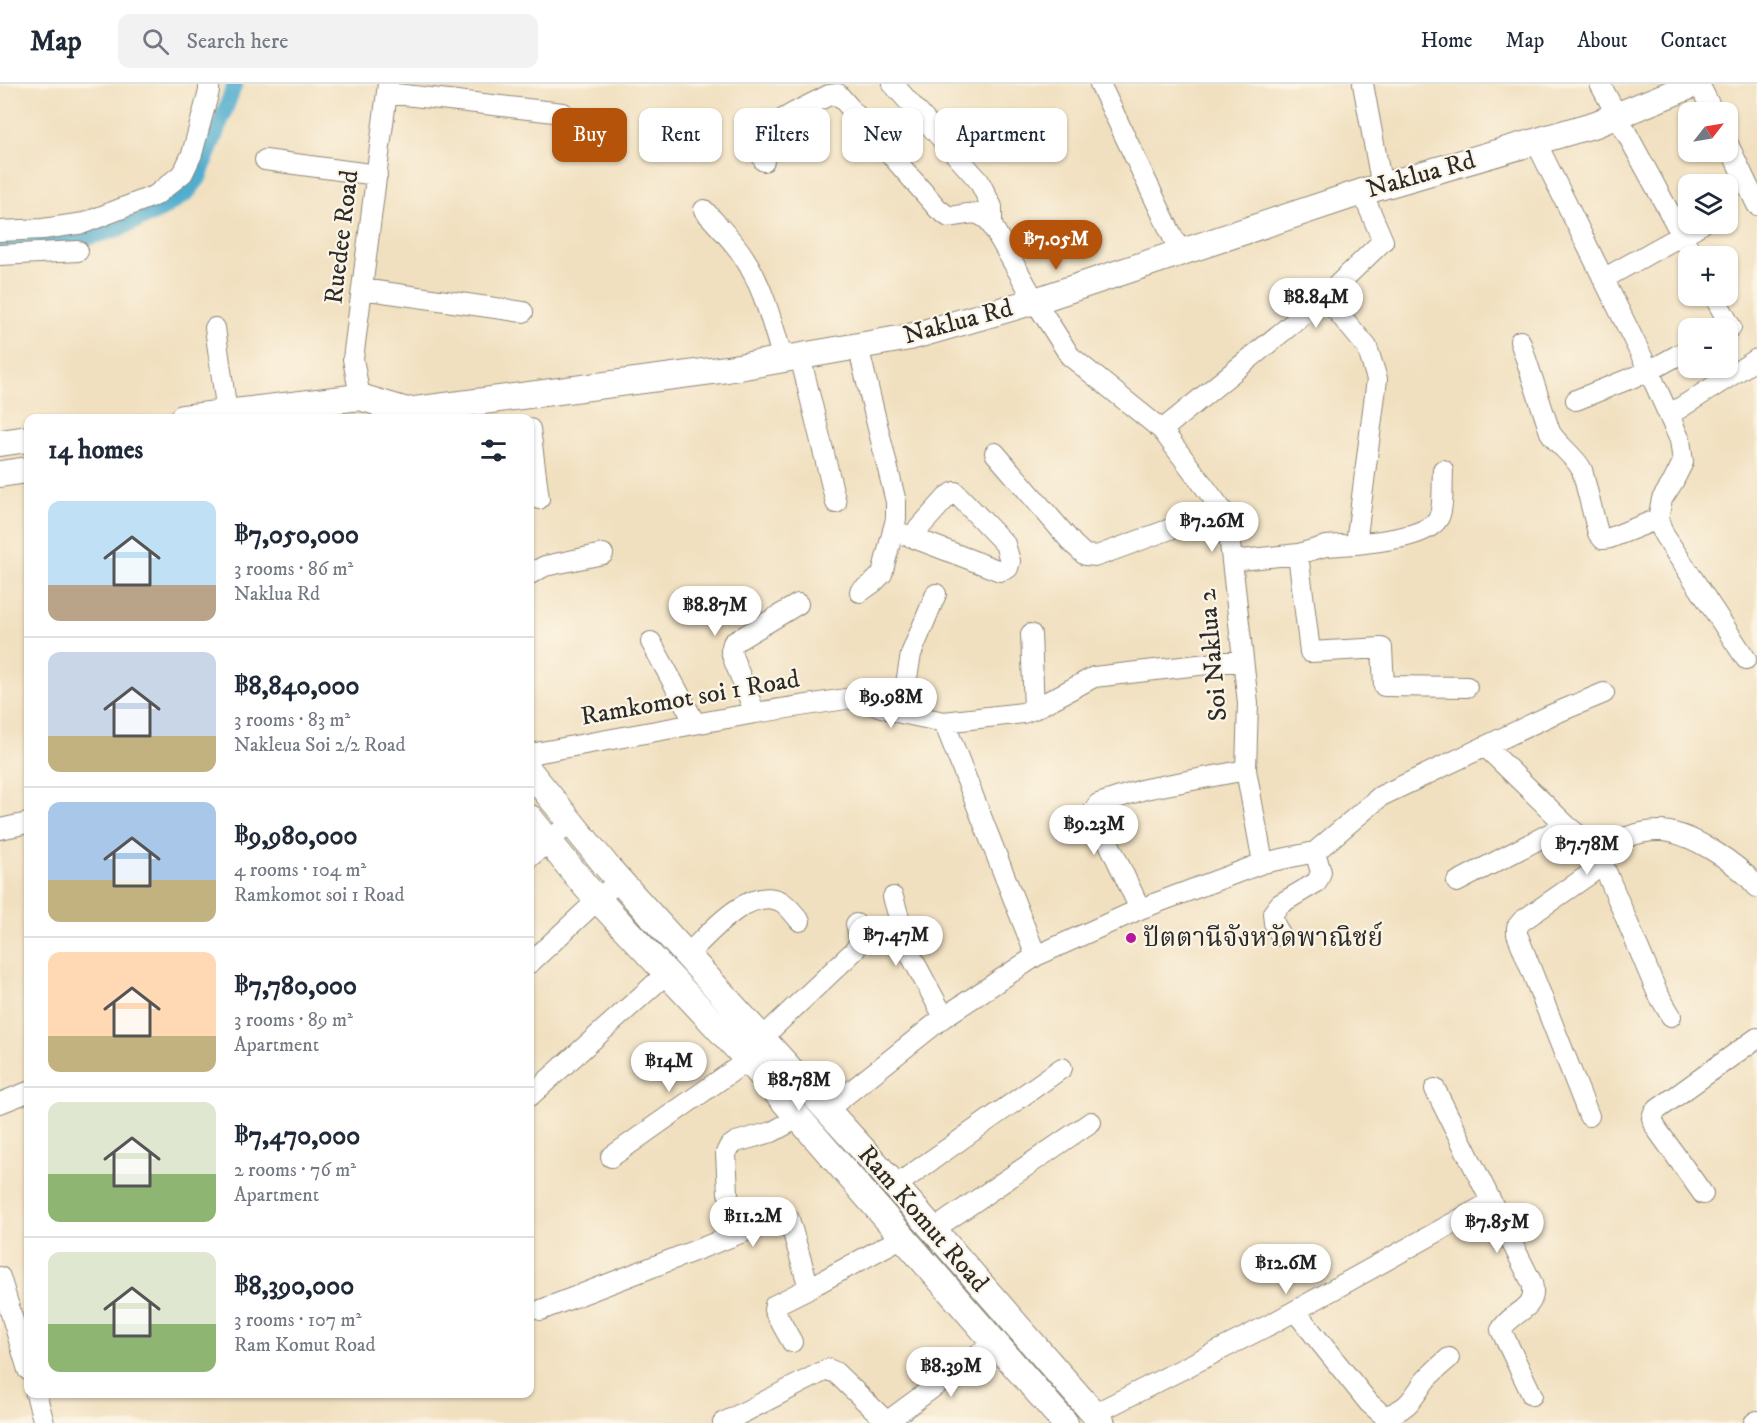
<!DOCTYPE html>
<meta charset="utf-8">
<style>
body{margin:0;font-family:"IM FELL DW Pica","Noto Serif Thai",serif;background:#f2f2f3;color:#1f2937;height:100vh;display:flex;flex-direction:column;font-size:22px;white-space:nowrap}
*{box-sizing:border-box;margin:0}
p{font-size:20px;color:#747a83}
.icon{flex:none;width:33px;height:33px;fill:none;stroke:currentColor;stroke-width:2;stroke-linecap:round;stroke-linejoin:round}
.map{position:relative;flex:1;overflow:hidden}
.details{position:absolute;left:24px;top:330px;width:510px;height:984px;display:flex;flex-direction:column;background:#fff;border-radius:12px;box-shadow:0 2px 4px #0004}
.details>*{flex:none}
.hud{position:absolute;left:552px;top:24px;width:570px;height:54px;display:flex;gap:12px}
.needle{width:39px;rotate:59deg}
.buttons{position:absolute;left:1678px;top:18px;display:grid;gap:12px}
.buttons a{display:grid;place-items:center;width:60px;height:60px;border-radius:12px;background:#fff;box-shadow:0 2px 4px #0004;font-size:30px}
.price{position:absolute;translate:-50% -51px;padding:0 14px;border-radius:21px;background:#fff;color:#222;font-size:20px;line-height:39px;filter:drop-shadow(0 2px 3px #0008)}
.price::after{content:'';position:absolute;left:50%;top:36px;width:18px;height:14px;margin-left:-9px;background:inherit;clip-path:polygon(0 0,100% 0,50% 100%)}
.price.current{background:#b45309;color:#fff}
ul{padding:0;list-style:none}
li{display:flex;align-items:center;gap:18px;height:150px;padding:0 24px}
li+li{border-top:2px solid #e0e1e3}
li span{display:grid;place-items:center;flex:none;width:168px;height:120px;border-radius:12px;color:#555}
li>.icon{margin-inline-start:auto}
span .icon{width:72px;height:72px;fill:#fffc;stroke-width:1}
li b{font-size:26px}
h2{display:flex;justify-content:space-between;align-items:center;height:72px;padding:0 24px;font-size:26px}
.pill{padding:0 21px;border-radius:12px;background:#fff;box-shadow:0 2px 4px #0004;font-size:21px;line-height:54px}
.pill.current{background:#b45309;color:#fff}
header{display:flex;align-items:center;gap:36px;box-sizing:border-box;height:84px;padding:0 30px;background:#fff;border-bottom:2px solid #e0e1e3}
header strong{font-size:28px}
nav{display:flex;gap:33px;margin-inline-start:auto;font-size:21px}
.search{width:420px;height:54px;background:#f2f2f3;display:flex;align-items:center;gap:15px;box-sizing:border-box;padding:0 21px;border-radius:12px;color:#747a83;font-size:22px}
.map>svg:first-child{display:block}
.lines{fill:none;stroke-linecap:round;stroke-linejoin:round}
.canal{stroke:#51adcf;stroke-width:16}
.minor-casing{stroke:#8e8676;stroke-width:22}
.major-casing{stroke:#8e8676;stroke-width:28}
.minor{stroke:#fff;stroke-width:20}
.major{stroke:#fff;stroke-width:26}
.poi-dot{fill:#b5179e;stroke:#fcf5e5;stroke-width:2}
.labels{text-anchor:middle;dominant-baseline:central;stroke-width:4.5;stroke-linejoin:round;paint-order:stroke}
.street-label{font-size:26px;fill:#2b2b2b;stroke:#fcf5e5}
.poi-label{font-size:26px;fill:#2b2b2b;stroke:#fcf5e5;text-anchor:start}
</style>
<header>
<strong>Map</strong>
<div class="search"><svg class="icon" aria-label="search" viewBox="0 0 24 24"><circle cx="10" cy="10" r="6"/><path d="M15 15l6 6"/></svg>Search here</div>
<nav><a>Home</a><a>Map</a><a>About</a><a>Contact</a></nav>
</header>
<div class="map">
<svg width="1757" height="1339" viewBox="0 0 1757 1339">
<rect width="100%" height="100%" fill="#fcf5e5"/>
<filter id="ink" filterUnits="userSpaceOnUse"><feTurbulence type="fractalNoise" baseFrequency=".0167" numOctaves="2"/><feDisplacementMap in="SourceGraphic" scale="12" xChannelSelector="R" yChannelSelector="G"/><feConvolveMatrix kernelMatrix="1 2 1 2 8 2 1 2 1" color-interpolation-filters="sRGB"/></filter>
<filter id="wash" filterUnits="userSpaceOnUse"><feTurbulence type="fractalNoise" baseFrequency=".008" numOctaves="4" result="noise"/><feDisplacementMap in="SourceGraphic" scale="24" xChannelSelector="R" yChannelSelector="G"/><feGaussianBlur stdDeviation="1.35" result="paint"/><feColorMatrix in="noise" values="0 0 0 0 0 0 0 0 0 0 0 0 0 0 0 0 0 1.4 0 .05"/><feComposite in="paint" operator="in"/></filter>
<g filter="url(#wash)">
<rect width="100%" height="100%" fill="#f1e0c0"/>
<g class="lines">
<!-- canal -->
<path class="canal" d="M0,158L33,153H90L121,144L161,126L187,109L199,94L235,0"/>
</g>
</g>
<g filter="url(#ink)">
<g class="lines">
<defs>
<path id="minor" d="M893,0L979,97L992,123V142
M1100,0L1180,168
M1363,0L1382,103
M1600,0L1693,172
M1699,0L1713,28
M387,9L563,29
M1536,58L1649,287L1680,356L1683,378L1673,398L1662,415L1658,435L1664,451L1746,575
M1728,60L1757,121
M265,76L377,91
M764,77L758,60C766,38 809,22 829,11L838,10L938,125L949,133C968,131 975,124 990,138L1035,217L1070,272L1162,346L1222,426L1228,442L1248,619L1246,686L1263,779
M704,126C717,141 732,155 743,172C764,203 772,240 783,275
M0,147L43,145L84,139L156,111L183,89L192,70L209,7V0
M0,171L78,167
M1603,195L1702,140
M362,205L523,228
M1714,212L1731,243L1728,245
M215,244L227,329
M1520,257L1550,348C1559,363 1575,372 1582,386L1598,449L1603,455L1610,454L1658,435
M858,262L896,418V435L882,490L874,498L860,508
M800,272L836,419
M360,313L353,275L388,0
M1576,316L1649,287L1689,265
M1669,331L1757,275
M530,345L539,415
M1162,346L1325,213L1383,157L1362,108
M995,369L1073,460L1085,471L1097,472L1222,426
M893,446L1000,487L1008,484L1010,477L1005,460L955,408L948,412L911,453
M1356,460C1377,457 1429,454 1439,433C1444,423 1442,398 1443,386
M1298,470L1310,568L1382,564L1384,602L1467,603
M1232,477L1298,470L1326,462L1356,460L1377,295L1367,263L1325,213
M530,490L545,482L603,470
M1031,550L1034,625
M651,558L695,639
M755,629L733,574L731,567L733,559L798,520
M901,629L911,570L936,510
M944,638L1036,872
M1486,663L1566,741L1597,766L1657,908L1671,932
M530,670L755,629L852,614L901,629L944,638L1023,629L1034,625L1094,593L1242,576
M0,745L28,739
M1597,766C1616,757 1637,747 1658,747C1688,746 1739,780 1757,803
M530,773L571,738
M1457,798L1566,741
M893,813L909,868L944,933
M1140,825L1098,736L1094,726L1098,720L1145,705L1246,686
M1281,852L1274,839L1273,829L1280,820L1317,798L1321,788L1315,768
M687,871C708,851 748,802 780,817C788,821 794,830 800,837
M530,879L619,796
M762,954L855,866L860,857L856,840
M1435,1005L1532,1199C1539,1227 1512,1226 1501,1246L1532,1311
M530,1012L666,890
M0,1019L28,1008
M827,1026L944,933L1036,872L1140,825L1263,779L1315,768L1381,712L1551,631L1604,609
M1589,1032L1517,850V843L1522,837L1603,781
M611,1073L748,976
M895,1102L1062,984
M728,1109L726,1069L729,1063L736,1058L772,1048L798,1034
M1703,1110L1656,1044L1652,1034L1654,1028L1757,954
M933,1146L1091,1038
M0,1193L28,1286
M541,1226L782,1133L789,1135L809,1204L903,1153
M1295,1227L1369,1319L1384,1332C1406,1327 1412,1316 1424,1298C1431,1289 1440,1282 1449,1274
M792,1258L774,1226L775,1221L809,1204
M36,1310L44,1339
M1094,1330L1273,1239L1491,1118
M723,1339L828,1285L835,1288L887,1338
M885,1339L995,1258
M1754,1339L1757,1337"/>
<path id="major" d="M183,334L360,313L407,327
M385,334L407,327L727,285L910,253L1035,217L1362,108L1596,40L1695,0
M0,359L28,355
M0,390L28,386
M530,688L609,785L876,1080L1102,1339
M530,734L586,803L748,976L1065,1339"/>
</defs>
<!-- minor casing -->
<use href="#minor" class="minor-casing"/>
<!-- major casing -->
<use href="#major" class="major-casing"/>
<!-- minor -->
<use href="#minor" class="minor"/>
<!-- major -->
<use href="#major" class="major"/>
</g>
</g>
<!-- markers -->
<circle class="poi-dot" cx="1131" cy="854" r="6"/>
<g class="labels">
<!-- street labels -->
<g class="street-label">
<text transform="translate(1421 91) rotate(-16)">Naklua Rd</text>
<text transform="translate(342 153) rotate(-83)">Ruedee Road</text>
<text transform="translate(958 238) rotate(-15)">Naklua Rd</text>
<text transform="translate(1213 571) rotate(-95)">Soi Naklua 2</text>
<text transform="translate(690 614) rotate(-10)">Ramkomot soi 1 Road</text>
<text transform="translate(923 1135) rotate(49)">Ram Komut Road</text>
</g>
<!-- poi labels -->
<g class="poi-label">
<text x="1143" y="854">ปัตตานีจังหวัดพาณิชย์</text>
</g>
</g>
</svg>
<div class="buttons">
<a><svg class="needle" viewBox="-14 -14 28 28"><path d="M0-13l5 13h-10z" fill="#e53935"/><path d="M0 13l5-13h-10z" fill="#747a83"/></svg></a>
<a><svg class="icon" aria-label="layers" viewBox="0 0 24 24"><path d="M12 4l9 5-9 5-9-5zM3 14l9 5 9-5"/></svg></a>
<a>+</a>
<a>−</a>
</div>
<b class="price current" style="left:1056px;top:187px">฿7.05M</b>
<b class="price" style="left:1316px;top:245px">฿8.84M</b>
<b class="price" style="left:1212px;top:469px">฿7.26M</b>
<b class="price" style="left:715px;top:553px">฿8.87M</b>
<b class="price" style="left:891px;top:645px">฿9.98M</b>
<b class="price" style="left:1094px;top:772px">฿9.23M</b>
<b class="price" style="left:1587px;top:792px">฿7.78M</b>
<b class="price" style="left:896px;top:883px">฿7.47M</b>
<b class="price" style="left:669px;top:1009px">฿14M</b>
<b class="price" style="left:799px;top:1028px">฿8.78M</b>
<b class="price" style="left:753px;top:1164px">฿11.2M</b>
<b class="price" style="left:1497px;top:1170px">฿7.85M</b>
<b class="price" style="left:1286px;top:1211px">฿12.6M</b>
<b class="price" style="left:951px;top:1314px">฿8.39M</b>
<div class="hud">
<a class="pill current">Buy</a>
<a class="pill">Rent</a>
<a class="pill">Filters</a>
<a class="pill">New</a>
<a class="pill">Apartment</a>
</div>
<section class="details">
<h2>14 homes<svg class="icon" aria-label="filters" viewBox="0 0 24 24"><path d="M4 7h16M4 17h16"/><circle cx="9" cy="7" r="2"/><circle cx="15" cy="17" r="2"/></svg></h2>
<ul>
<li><span style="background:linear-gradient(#bfe0f5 70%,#b9a48a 0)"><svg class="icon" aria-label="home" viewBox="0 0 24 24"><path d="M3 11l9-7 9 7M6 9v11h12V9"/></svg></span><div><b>฿7,050,000</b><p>3 rooms · 86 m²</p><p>Naklua Rd</p></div></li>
<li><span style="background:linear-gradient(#c9d6e8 70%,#c2b280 0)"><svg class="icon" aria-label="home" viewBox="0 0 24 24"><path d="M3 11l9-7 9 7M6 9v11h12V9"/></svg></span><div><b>฿8,840,000</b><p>3 rooms · 83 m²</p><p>Nakleua Soi 2/2 Road</p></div></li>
<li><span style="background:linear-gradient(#a9c7e8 65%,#c2b280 0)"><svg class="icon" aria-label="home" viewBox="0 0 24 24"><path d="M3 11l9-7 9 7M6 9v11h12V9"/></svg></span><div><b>฿9,980,000</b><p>4 rooms · 104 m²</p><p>Ramkomot soi 1 Road</p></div></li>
<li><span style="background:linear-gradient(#ffd9b3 70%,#c2b280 0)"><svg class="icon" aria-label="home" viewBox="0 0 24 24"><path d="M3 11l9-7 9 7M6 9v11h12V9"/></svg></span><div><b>฿7,780,000</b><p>3 rooms · 89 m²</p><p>Apartment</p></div></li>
<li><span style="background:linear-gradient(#dfe7d0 60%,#8fb573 0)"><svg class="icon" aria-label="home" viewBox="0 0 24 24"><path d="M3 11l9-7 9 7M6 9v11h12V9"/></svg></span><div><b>฿7,470,000</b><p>2 rooms · 76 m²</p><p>Apartment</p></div></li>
<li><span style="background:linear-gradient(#dfe7d0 60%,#8fb573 0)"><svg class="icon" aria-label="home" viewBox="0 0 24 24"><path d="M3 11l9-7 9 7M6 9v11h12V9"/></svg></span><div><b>฿8,390,000</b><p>3 rooms · 107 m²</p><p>Ram Komut Road</p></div></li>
</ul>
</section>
</div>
